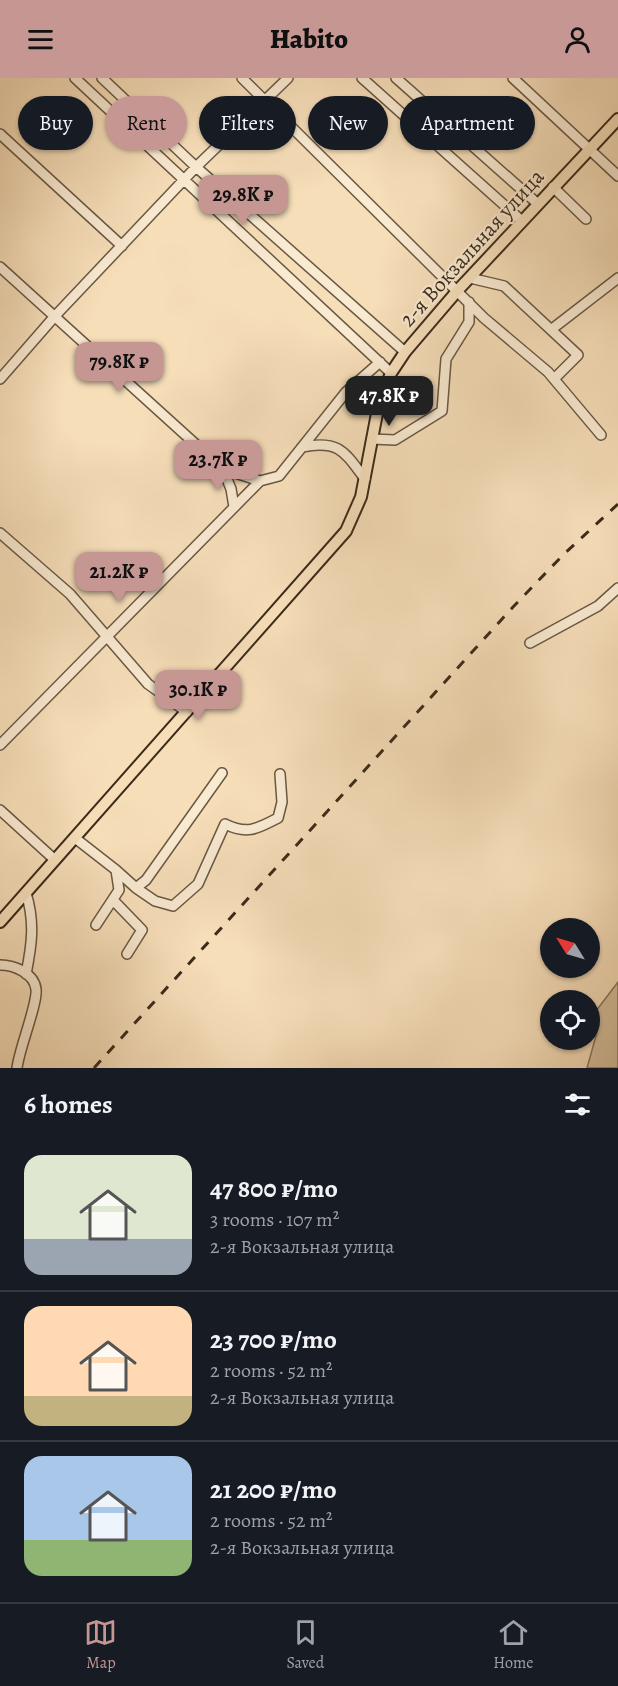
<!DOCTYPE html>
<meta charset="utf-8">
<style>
body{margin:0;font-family:Alegreya,serif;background:#20242c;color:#f1f3f6;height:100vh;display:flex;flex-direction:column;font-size:22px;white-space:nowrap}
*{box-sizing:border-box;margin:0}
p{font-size:20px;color:#9ea1a6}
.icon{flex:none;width:33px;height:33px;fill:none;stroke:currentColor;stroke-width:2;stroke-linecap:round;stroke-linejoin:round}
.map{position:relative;height:990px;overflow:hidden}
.sheet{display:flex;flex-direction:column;background:#171b24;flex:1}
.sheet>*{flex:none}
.hud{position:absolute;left:18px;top:18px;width:582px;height:54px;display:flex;gap:12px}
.needle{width:39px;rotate:307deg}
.buttons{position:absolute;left:540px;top:840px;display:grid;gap:12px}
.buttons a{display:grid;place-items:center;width:60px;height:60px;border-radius:50%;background:#171b24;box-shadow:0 2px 4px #0004;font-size:30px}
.price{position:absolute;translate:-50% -51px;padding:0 14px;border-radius:12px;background:#c59692;color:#111;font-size:20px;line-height:39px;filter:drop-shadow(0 2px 3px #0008)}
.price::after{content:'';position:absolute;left:50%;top:36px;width:18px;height:14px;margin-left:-9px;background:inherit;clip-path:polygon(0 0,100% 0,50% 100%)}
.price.on{background:#222;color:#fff}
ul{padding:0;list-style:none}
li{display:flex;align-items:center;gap:18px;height:150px;padding:0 24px}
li+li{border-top:2px solid #363941}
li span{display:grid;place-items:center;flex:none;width:168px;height:120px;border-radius:18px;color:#555}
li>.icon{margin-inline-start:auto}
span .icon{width:72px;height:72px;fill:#fffc;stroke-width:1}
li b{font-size:26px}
h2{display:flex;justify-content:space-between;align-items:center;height:72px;padding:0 24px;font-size:26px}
.chip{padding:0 21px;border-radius:27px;background:#171b24;box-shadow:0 2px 4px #0004;font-size:21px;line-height:54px}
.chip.on{background:#c59692;color:#111}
header{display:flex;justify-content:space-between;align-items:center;height:78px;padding:0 24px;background:#c59692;color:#111;font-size:27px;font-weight:800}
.dock{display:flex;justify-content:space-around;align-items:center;height:84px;border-top:2px solid #363941;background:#171b24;font-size:16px;color:#9ea1a6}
.dock a{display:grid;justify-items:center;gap:3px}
.dock .on{color:#c59692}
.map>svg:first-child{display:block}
.green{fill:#d6c09e;stroke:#89765c;stroke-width:1.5}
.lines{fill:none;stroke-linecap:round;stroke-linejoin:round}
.minor-casing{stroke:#6a5842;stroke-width:12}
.major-casing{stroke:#3c2b1a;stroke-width:14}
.minor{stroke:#f9ead2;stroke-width:9}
.major{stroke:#f6deb9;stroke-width:10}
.rail{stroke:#3c2b1a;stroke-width:3;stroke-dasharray:10 10;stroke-linecap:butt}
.labels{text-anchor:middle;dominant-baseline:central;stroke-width:4.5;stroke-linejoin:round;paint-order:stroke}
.street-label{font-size:22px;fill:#3c2b1a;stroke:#f9ead2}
</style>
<header><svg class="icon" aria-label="menu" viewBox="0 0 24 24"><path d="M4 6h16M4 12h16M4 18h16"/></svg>Habito<svg class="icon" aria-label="person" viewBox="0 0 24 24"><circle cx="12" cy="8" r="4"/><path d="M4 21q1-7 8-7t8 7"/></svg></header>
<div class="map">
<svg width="618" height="990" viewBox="0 0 618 990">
<rect width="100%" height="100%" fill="#f6deb9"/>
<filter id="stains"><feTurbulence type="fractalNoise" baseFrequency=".00333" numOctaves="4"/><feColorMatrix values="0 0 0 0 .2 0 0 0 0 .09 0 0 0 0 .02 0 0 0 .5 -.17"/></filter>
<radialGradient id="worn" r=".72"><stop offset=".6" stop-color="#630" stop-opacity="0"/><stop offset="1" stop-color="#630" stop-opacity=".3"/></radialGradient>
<!-- green -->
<path class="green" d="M618,904V990H587L599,947L596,933Z"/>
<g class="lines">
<defs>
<path id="minor" d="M75,0L391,295
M102,0L196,89L405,274
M242,0L484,240L548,294L601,357
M362,0L522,143
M396,0L538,126
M513,0L618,98
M0,56L122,168
M553,109L586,141
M0,189L223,391L260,403
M470,200L504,208L578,277L554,301
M552,251L618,200
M0,301L55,238L196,89L288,0
M372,361L395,362L442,333L446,281L469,244V224
M302,369C339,362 344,373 365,401
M223,391L231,411L234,429
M0,455L70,516L148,606L187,634
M530,565L598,528L618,510
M0,667L260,403L279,398L346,314L380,284
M0,732L55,782
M75,760L116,792L119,812L96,847
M116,792L136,810L146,802L222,695
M136,810L155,823L173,828L198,806L225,746C247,757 257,751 278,740L282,724L280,696
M26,815C35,844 32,866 26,896
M113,822L142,852L127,876
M0,887C14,887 34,895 36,911C38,925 19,971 17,990"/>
<path id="major" d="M0,844L346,453L361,419L378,330L391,295L405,274L458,212L618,41"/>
</defs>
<!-- minor casing -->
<use href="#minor" class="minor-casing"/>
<!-- major casing -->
<use href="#major" class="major-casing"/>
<!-- minor -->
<use href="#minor" class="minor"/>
<!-- major -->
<use href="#major" class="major"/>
<!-- rail -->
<path class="rail" d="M94,990L513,529L563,477L618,426"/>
</g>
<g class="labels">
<!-- street labels -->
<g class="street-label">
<text transform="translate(472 170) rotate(-48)">2-я Вокзальная улица</text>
</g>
</g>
<rect width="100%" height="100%" filter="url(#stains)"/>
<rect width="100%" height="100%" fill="url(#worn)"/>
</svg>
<div class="buttons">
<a><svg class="needle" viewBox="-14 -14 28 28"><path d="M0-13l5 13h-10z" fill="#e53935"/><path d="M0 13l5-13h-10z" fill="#9ea1a6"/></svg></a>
<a><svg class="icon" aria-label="locate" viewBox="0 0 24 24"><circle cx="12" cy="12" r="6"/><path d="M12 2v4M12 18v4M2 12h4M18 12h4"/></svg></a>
</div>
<b class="price" style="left:243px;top:148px">29.8K ₽</b>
<b class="price" style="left:119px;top:315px">79.8K ₽</b>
<b class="price on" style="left:389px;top:349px">47.8K ₽</b>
<b class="price" style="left:218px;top:413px">23.7K ₽</b>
<b class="price" style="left:119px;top:525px">21.2K ₽</b>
<b class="price" style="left:198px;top:643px">30.1K ₽</b>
<div class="hud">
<a class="chip">Buy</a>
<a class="chip on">Rent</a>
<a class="chip">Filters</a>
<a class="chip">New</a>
<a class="chip">Apartment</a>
</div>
</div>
<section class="sheet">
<h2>6 homes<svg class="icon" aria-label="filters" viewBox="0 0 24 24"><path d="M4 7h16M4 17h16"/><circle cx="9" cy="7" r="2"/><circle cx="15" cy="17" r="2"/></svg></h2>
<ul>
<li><span style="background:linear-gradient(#dfe7d0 70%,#9aa5b1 0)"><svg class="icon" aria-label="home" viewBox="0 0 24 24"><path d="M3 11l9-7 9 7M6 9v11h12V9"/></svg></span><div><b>47 800 ₽/mo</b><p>3 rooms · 107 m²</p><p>2-я Вокзальная улица</p></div></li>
<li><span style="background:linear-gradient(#ffd9b3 75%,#c2b280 0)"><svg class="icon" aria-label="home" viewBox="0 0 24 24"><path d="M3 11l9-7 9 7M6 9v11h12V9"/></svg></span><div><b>23 700 ₽/mo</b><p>2 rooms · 52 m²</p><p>2-я Вокзальная улица</p></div></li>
<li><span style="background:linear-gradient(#a9c7e8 70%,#8fb573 0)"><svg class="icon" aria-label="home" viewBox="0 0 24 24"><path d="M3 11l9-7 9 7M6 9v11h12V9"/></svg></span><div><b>21 200 ₽/mo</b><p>2 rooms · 52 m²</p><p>2-я Вокзальная улица</p></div></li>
</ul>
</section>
<nav class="dock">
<a class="on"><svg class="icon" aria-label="map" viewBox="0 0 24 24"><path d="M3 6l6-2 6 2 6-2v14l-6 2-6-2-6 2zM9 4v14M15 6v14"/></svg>Map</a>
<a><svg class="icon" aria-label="saved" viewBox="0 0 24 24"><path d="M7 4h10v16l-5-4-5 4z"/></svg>Saved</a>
<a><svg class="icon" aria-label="home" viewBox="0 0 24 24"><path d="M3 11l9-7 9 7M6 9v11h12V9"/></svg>Home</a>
</nav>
